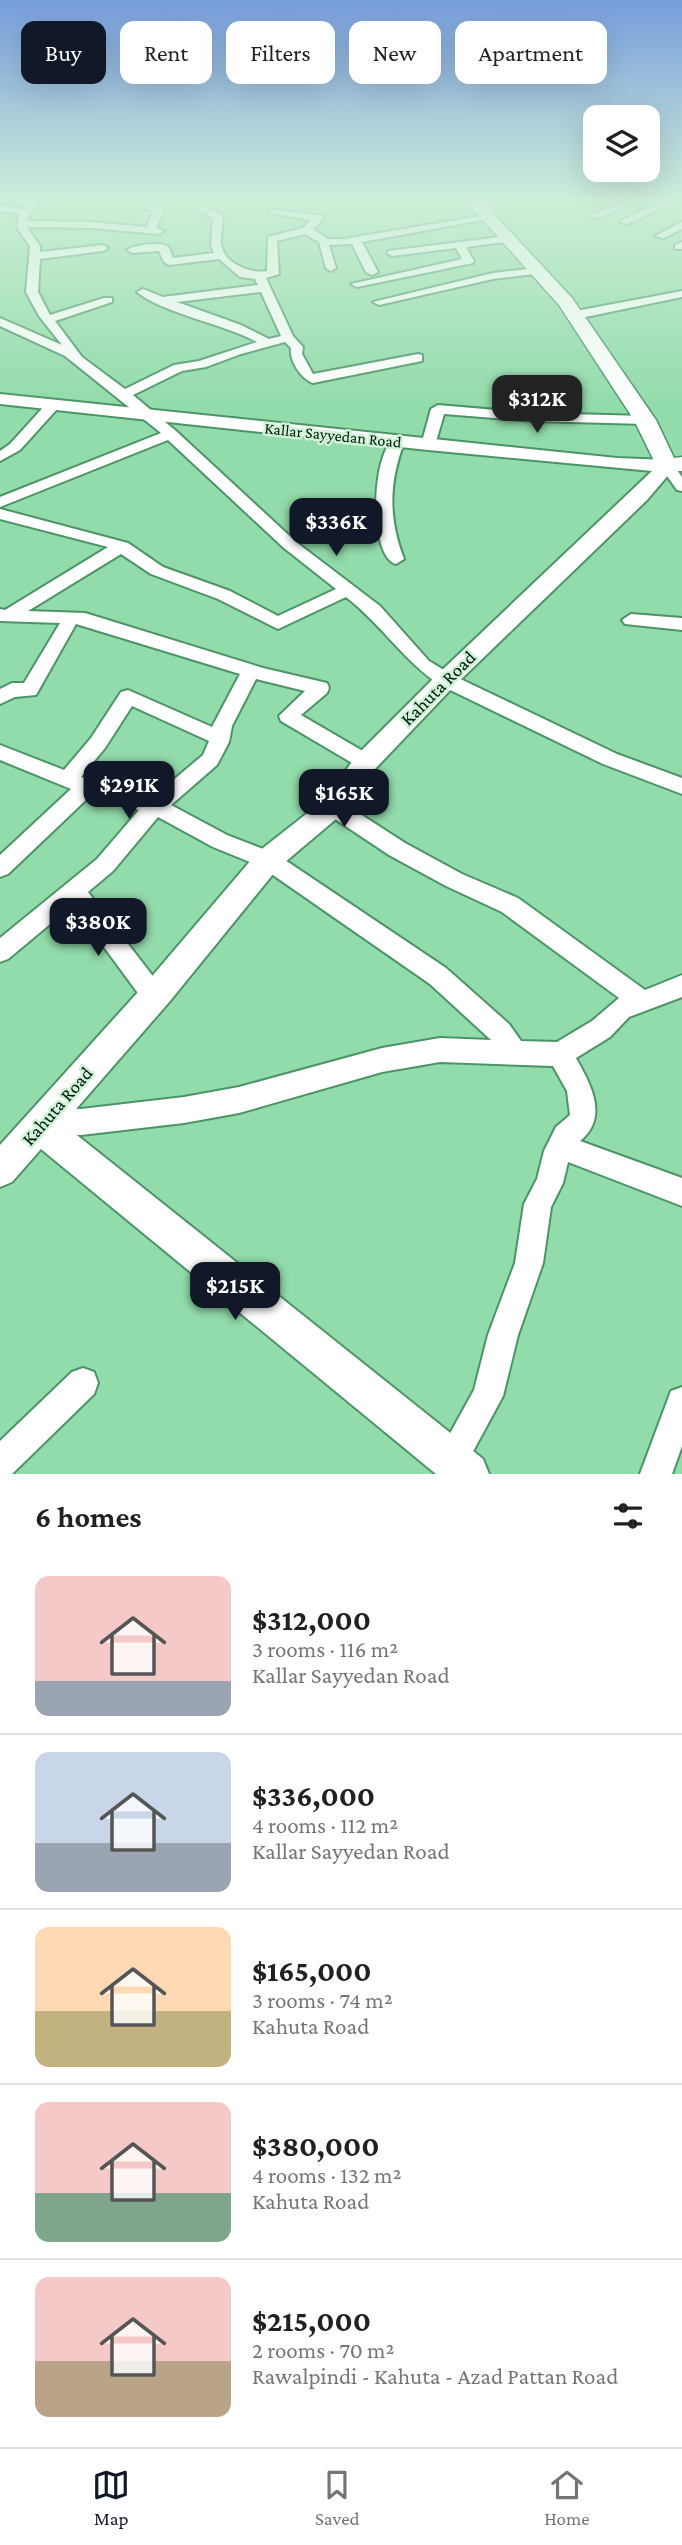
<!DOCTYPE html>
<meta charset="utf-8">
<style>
body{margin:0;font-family:"Crimson Pro",serif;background:#f6f6f6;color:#202124;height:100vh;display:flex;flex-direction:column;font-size:26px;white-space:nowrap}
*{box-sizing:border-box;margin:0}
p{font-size:23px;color:#757577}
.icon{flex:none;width:38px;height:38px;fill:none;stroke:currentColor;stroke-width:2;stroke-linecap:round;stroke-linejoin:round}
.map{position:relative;height:1474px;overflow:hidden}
.panel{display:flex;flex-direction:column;background:#fff;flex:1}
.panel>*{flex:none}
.hud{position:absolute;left:21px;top:21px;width:640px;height:63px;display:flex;gap:14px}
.controls{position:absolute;left:583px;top:105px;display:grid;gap:14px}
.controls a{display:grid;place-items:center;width:77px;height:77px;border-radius:14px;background:#fff;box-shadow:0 7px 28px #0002;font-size:35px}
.price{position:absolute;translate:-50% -60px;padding:0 16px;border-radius:14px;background:#111827;color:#fff;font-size:23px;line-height:46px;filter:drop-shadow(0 2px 4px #0008)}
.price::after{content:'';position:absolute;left:50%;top:42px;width:21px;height:16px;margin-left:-10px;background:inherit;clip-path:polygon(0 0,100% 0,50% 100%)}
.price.on{background:#222;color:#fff}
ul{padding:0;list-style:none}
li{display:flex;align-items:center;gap:21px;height:175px;padding:0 35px}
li+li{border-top:2px solid #e0e0e0}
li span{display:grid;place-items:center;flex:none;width:196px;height:140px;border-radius:14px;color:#555}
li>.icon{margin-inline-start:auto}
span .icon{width:84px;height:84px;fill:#fffc;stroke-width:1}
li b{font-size:30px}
h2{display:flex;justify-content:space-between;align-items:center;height:84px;padding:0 35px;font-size:30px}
.chip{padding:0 24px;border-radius:14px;background:#fff;box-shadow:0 7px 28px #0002;font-size:24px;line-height:63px}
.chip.on{background:#111827;color:#fff}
.menu{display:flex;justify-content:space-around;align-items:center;height:98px;border-top:2px solid #e0e0e0;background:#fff;font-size:19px;color:#757577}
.menu a{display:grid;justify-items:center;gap:4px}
.menu .on{color:#111827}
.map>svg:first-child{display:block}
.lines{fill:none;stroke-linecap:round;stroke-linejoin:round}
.minor-casing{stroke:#4c9467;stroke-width:4}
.major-casing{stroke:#4c9467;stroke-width:4}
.highway-casing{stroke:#4c9467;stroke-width:3}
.minor{fill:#fff;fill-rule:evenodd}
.major{fill:#fff;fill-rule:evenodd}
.highway{fill:#fff;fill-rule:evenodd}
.labels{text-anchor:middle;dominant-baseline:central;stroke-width:5;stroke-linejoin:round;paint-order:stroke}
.far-street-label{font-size:16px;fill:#001a09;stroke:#cff2d9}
.street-label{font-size:19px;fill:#001a09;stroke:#cff2d9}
</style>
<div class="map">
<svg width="682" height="1474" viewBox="0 0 682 1474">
<rect width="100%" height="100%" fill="#92dbaa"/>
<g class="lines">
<defs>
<path id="minor" d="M31,199H41L26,221L91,222L146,227L154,211L145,209V205L165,209L156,228L164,231L159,234L91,228L27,227L40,246V252L103,245L108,248L103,251L40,259L38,292L50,315L104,298H112V302L55,321L82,357L125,389L174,365L199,361L257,342C224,324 162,313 137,292L143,289L163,297L258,285L255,279L240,277L219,259L169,265L164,262L159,251L132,253L127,250C133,246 162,240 168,247C171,250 171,254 173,258L214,253L211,245L213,218L195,209V205H201L222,215C224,224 220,234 221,244C224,264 251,274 267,271L268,237L303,228L311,220L269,213V209L323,216L324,218L313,229L328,239H344L492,214V218L488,219L362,242L378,272L372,275L366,272L352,244L329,245L336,268L331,271L326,268L319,242L305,234L277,241L279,274L266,278L293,336L303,347L302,354L313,374L418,354L422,355V361L313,383C301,379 289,360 291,348L285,342L241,354L206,367L182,371L133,395L176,431L296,542L380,606L429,661L452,675L617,754L682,778V794L603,764L440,685C403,660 381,624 346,597L278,629L218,599L151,574L121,554L28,611L85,613L263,668L327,683L329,688L327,693L301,715L373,757L376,762L373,767L366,769L359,767L281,721L279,716L305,691L256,679L232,726L229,742L217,765L171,805L227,835L276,854L446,968L509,1024L521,1041L557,1042L592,1021L619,998L502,912L446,886L389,855L326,813L323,807L326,801L333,799L340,801L405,843L462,874L518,898L645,990L682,975V997L629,1017L610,1037L576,1058C591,1085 609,1117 580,1141L682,1178V1206L568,1162L563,1183L551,1207L543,1263L518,1335L503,1396L463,1470L454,1474L441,1470L436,1459L474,1390L488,1335L515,1263L524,1204L537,1179L544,1151L556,1127L570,1115L567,1091L553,1066L440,1062L382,1072L239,1113L184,1123L81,1135L45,1134L36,1130L32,1121L36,1112L45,1108L81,1109L184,1097L239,1087L382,1048L440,1038L491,1040L430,984L260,866L213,847L158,817L113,871L88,892L162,988L166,996L162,1004L154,1007L146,1004L73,905L8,959L0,962V938L97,859L139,810L90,796L8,874L0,877V855L71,789L0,760V745L64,770L91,738L121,692L128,690L212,727L240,674L76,624L36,695L15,697L0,704V689L12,683H24L60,623L0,621V609L5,610L108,547L0,519V509L128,543L163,567L230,591L278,616L336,589L284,548L168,440L0,507V497L161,433L65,356L0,326V318L62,345L39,316L26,292L30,246L17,228L19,214L0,211V205L23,209ZM261,292L281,336L269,339L241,325L177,302ZM132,706L209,741L203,755L152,798L81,777L105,748Z
M582,199H593L586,204L583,203Z
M628,199H642L599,218L590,216Z
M666,199H679L628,224L619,222Z
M682,222V229L664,238L655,236Z
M508,236L513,239L512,241L466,247L474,261L473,263L357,287L351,284L462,259L456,248L392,256L387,253L388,251Z
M682,242V249H675V245Z
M538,268L542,269V273L493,279L379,305L373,302L493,273Z
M682,291V297L576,319L570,315L576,311Z
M53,401L58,402V408L20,450L0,461V451L10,444L48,402Z
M438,405L532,413L645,416L652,420L645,424L532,421L444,414L435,445L433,448H423L421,445L431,409Z
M397,438L404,442C389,484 388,517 404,559L396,564C368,557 371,446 397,438Z
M667,462L672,463L682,477V491L677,490L660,466Z
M631,614L682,618V630L625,624L622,620Z
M83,1368L94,1372L98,1383L94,1394L12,1474H0V1441L72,1372Z
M682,1387V1446L672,1474H640L671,1391Z"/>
<path id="major" d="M0,394L617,458L667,460L676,466L647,500L454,686L375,769L342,814L278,868L170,1001L63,1124L483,1459L489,1474H436L41,1149L12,1182L0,1187V1145L148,981L258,852L324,800L357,755L438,674L652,471L428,450L0,404Z"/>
<path id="highway" d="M464,199H480L572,298L656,420L674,458L682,457V471H659L634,420L559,305Z"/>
</defs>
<!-- minor casing -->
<use href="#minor" class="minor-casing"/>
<!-- major casing -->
<use href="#major" class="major-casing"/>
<!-- highway casing -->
<use href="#highway" class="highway-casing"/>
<!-- minor -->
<use href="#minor" class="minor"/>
<!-- major -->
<use href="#major" class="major"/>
<!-- highway -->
<use href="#highway" class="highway"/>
</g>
<!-- sky -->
<linearGradient id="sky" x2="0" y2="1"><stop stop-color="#779ddc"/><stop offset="0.49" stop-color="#ceefd9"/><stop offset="1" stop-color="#ceefd9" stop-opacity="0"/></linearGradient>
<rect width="682" height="405" fill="url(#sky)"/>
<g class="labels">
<!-- far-street labels -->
<g class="far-street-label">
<text transform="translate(333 435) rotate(6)">Kallar Sayyedan Road</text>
</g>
<!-- street labels -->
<g class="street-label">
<text transform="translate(438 688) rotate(-45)">Kahuta Road</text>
<text transform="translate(57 1106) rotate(-49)">Kahuta Road</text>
</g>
</g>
</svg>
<div class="controls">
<a><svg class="icon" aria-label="layers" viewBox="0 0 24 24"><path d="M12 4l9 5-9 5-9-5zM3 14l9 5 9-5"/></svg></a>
</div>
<b class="price on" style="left:537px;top:435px">$312K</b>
<b class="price" style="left:336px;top:558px">$336K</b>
<b class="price" style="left:129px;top:821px">$291K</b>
<b class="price" style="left:344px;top:829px">$165K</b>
<b class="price" style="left:98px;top:958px">$380K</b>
<b class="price" style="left:235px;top:1322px">$215K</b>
<div class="hud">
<a class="chip on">Buy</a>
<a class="chip">Rent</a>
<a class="chip">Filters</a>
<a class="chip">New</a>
<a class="chip">Apartment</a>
</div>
</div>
<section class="panel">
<h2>6 homes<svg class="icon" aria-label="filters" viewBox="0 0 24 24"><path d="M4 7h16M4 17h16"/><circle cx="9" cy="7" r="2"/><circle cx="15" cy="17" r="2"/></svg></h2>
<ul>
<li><span style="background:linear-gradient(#f6c9c9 75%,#9aa5b1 0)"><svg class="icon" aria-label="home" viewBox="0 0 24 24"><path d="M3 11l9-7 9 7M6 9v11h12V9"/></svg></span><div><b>$312,000</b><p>3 rooms · 116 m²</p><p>Kallar Sayyedan Road</p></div></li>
<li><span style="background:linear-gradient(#c9d6e8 65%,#9aa5b1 0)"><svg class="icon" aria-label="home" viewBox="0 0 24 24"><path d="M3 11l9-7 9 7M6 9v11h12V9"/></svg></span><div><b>$336,000</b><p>4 rooms · 112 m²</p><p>Kallar Sayyedan Road</p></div></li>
<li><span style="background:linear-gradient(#ffd9b3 60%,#c2b280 0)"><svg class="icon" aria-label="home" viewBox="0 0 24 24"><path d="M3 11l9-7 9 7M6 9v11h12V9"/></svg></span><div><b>$165,000</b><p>3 rooms · 74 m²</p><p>Kahuta Road</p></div></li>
<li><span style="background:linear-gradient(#f6c9c9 65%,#7fa58c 0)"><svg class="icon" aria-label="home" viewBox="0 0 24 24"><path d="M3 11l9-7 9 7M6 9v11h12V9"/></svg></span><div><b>$380,000</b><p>4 rooms · 132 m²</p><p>Kahuta Road</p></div></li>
<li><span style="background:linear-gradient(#f6c9c9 60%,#b9a48a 0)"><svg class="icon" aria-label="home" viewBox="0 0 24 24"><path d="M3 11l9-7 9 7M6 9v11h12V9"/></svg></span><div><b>$215,000</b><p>2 rooms · 70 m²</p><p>Rawalpindi - Kahuta - Azad Pattan Road</p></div></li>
</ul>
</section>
<nav class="menu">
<a class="on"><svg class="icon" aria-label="map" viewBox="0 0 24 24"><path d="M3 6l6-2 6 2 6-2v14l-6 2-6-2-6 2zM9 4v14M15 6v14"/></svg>Map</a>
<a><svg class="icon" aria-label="saved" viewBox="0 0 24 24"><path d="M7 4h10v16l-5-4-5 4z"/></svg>Saved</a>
<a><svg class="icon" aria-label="home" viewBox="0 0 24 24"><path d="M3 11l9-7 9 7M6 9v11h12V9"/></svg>Home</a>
</nav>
